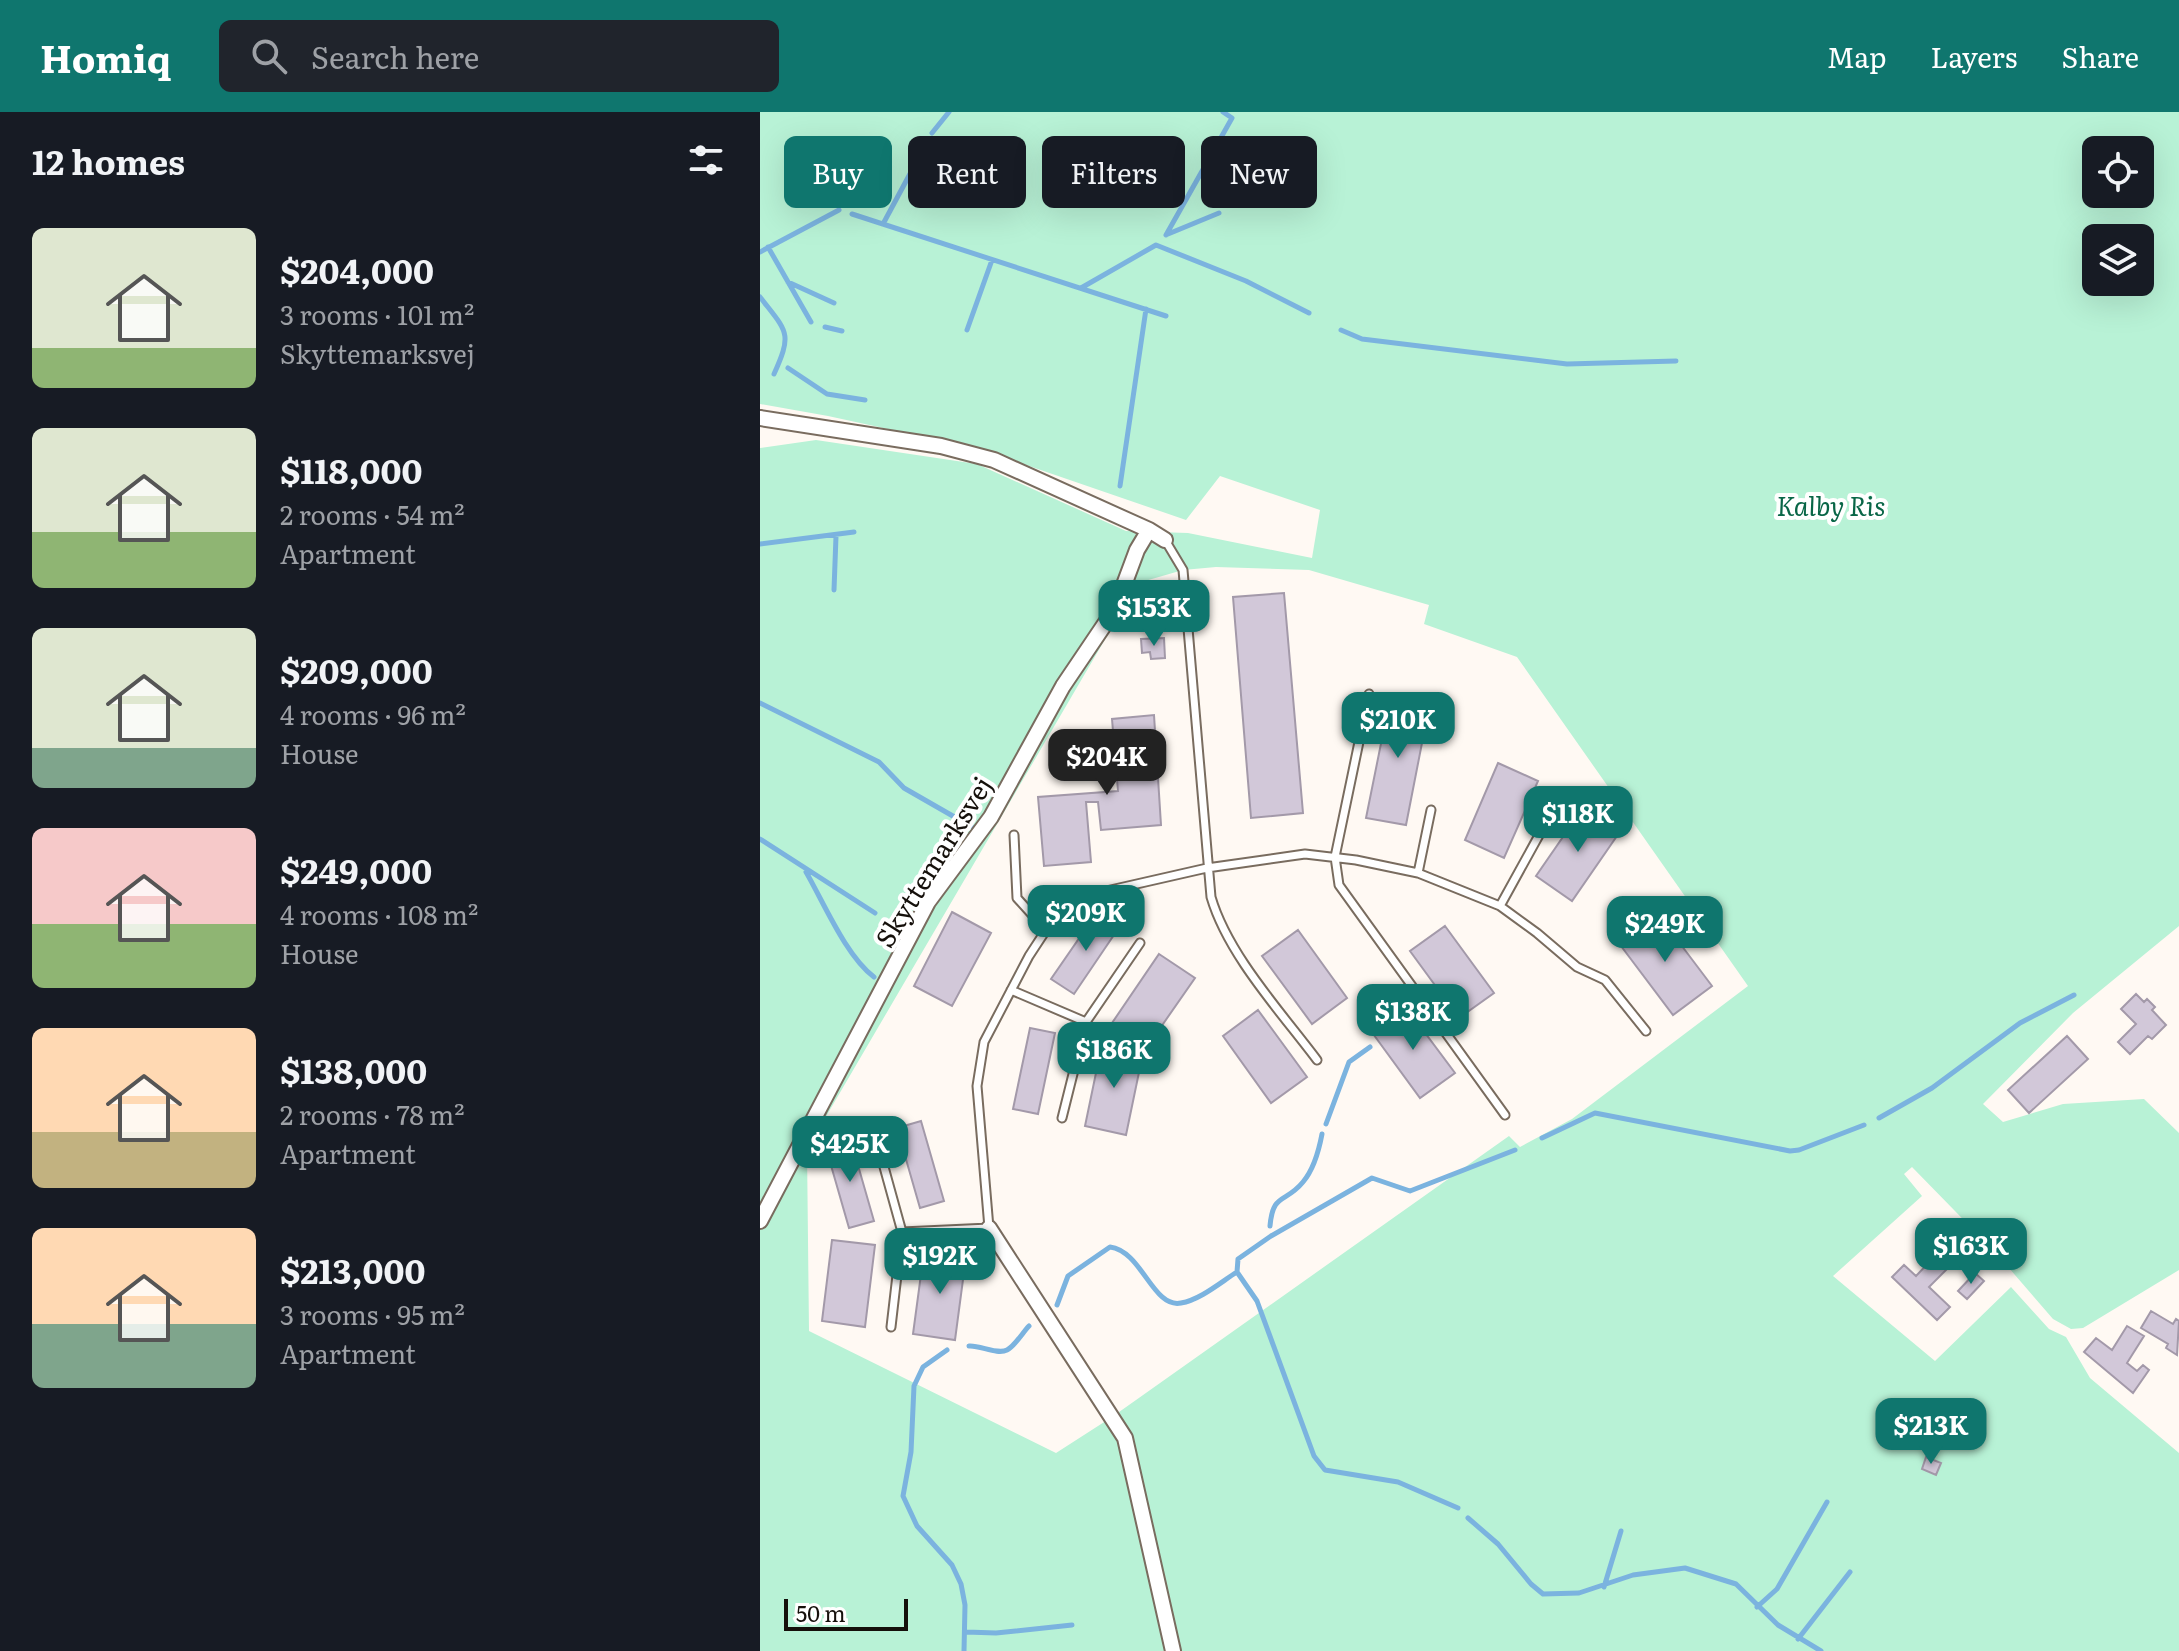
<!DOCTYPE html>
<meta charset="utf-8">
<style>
body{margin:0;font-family:Literata,serif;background:#20242c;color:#f1f3f6;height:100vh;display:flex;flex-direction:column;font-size:30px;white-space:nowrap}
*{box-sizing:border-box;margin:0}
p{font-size:26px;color:#9ea1a6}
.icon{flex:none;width:44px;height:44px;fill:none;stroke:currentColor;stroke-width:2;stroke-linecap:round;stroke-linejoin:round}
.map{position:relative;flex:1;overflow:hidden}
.sheet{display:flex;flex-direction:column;background:#171b24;width:760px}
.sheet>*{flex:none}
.banner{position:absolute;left:24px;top:24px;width:760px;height:72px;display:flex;gap:16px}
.buttons{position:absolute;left:1322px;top:24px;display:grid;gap:16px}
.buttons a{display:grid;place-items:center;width:72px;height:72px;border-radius:12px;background:#171b24;box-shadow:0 8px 32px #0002;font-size:40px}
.scale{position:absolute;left:24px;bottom:20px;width:124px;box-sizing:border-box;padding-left:8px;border:4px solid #15100b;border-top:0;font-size:22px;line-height:28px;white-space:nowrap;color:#15100b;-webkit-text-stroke:6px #fff;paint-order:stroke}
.price{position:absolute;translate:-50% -68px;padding:0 18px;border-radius:16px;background:#0f766e;color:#fff;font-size:26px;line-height:52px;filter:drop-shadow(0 2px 4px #0008)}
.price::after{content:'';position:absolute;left:50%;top:48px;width:24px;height:18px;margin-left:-12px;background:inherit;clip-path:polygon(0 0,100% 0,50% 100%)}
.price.current{background:#222;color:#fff}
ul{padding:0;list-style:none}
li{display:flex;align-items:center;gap:24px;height:200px;padding:0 32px}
li span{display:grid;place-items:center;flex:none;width:224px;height:160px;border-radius:12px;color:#555}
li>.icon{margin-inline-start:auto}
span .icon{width:96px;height:96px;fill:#fffc;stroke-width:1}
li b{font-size:34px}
h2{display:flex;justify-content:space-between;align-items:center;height:96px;padding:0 32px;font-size:34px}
.pill{padding:0 28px;border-radius:12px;background:#171b24;box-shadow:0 8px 32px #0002;font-size:28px;line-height:72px}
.pill.current{background:#0f766e;color:#fff}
header{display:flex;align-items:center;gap:48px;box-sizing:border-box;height:112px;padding:0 40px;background:#0f766e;color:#fff}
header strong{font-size:38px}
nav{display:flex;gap:44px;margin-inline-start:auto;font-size:28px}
.search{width:560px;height:72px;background:#20242c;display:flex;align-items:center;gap:20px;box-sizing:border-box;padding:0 28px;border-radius:12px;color:#9ea1a6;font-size:30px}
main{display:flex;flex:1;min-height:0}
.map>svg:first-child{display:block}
.green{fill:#b8f2d6;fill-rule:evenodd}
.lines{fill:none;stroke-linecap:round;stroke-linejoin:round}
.stream{stroke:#7bb3df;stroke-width:5}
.building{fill:#d2c8d9;stroke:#a399a9;stroke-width:2}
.lane-casing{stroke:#796c5f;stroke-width:11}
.street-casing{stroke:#796c5f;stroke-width:18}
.lane{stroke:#fff;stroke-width:7}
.street{stroke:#fff;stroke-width:14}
.labels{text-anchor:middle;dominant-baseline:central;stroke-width:8;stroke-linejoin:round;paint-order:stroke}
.park-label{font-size:26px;font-style:italic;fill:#096647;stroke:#fff}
.street-label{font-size:26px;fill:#15100b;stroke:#fff}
</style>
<header>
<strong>Homiq</strong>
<div class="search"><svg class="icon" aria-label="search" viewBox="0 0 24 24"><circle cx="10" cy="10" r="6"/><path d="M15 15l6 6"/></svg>Search here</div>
<nav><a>Map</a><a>Layers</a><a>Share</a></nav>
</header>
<main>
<section class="sheet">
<h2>12 homes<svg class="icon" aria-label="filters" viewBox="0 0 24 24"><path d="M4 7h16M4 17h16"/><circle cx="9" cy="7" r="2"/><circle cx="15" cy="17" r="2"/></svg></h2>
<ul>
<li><span style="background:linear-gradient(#dfe7d0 75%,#8fb573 0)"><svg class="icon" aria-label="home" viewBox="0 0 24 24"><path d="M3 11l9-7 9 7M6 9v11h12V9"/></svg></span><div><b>$204,000</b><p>3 rooms · 101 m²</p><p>Skyttemarksvej</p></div></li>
<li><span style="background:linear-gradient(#dfe7d0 65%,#8fb573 0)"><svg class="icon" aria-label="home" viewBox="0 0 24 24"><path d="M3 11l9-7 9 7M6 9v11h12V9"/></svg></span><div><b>$118,000</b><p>2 rooms · 54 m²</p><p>Apartment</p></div></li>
<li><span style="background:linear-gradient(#dfe7d0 75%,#7fa58c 0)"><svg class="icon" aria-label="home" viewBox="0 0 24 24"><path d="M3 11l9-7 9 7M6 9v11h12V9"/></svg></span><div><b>$209,000</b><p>4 rooms · 96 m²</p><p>House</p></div></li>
<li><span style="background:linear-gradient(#f6c9c9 60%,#8fb573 0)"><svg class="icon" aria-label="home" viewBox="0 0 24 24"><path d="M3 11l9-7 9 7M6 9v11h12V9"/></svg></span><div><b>$249,000</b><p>4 rooms · 108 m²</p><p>House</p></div></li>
<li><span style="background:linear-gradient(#ffd9b3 65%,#c2b280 0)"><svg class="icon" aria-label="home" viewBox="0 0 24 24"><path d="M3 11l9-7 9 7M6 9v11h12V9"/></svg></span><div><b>$138,000</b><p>2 rooms · 78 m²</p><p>Apartment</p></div></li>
<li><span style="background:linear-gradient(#ffd9b3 60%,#7fa58c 0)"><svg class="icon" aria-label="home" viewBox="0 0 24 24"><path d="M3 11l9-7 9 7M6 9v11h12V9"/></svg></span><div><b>$213,000</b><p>3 rooms · 95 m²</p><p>Apartment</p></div></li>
</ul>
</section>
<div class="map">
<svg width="1419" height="1539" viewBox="0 0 1419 1539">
<rect width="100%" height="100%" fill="#fff9f3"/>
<!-- green -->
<path class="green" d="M0,0H1419V814L1313,901L1223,992L1243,1010L1303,992L1384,987L1419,1021V1158L1323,1216L1311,1217L1293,1207L1236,1141L1152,1055L1144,1062L1162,1084L1073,1164L1175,1249L1251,1175L1289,1217L1306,1225L1330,1266L1419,1341V1539H0V336L56,328L217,352L366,419L428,421L552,446L560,398L460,364L426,408L220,337L68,304L0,292ZM1336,38H1380V82H1336ZM1336,126H1380V170H1336ZM456,455L549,458L669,493L664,512L757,545L988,874L812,1007L760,1035L749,1024L352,1305L296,1341L49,1219L47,1037L378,471L423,458Z"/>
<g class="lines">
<!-- stream -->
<path class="stream" d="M172,21L189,0
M92,102L406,204
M123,112L166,32
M408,122L459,101
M406,123L472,6L463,0
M8,135L51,210
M0,140L79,98
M28,170L74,191
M321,176L396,133L486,169L549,201
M0,185C27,220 33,220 14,262
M65,215L82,219
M207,218L232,148
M581,218L602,227L807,252L916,249
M28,256L67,282L105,288
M360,374L386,197
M0,432L94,420
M74,478L76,424
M0,591L119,650L144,676L212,715
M0,727L115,801
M46,760C64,791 86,844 114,865
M1119,1006L1172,976L1260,911L1314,883
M566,1012L589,950L610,935
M782,1026L835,1001L1030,1039L1039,1038L1104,1013
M510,1114C513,1080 525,1092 543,1070C554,1057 559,1038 562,1022
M297,1193L308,1164L350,1135C382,1139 393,1197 421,1191C440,1188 461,1170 477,1160
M209,1234C220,1233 237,1243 247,1238C255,1234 263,1220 269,1214
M187,1238L163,1255L154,1274L151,1340L143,1384L157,1414L192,1453L201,1472L205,1493L204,1539
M698,1396L638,1370L565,1358L554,1344L497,1189L477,1160L478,1147L511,1124L612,1066L650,1079L755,1038
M708,1406L738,1432L771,1472L783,1482L819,1481L873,1463L925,1456L976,1472L1018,1513L1061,1539
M844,1475L861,1419
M997,1495L1017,1477L1067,1390
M206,1520L236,1521L312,1513
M1038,1527L1090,1460"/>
</g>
<!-- building -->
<path class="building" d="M524,481L543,701L491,706L473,485Z
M413,490L415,517L397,519L395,491Z
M404,526L405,546L391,547L390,540L382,541L381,527Z
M631,582L670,590L646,713L606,706Z
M394,603L401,713L341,718L338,690H326L331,750L284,754L278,685L358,679L352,607Z
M738,651L778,669L744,746L705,728Z
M823,696L859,721L812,789L776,764Z
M338,799L360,814L314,882L291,867Z
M192,800L231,821L192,894L154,874Z
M897,801L952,874L913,903L858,830Z
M685,814L734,881L699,906L650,839Z
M538,818L587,886L552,912L502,844Z
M399,842L435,866L387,935L352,911Z
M1376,882L1384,890L1387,887L1395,895L1392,898L1406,913L1392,927L1388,924L1370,942L1358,930L1376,912L1361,897Z
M645,894L695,961L660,986L611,919Z
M498,898L547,965L511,991L463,924Z
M270,916L295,921L278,1002L253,997Z
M1307,924L1328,947L1269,1001L1248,978Z
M342,932L383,941L366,1023L325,1014Z
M161,1009L184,1089L160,1096L137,1016Z
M91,1029L114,1109L89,1116L66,1036Z
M72,1128L115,1133L105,1215L62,1209Z
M164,1140L206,1145L195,1228L153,1222Z
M1174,1145L1186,1158L1169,1175L1190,1195L1177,1208L1132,1165L1144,1153L1156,1164Z
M1215,1161L1224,1169L1207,1187L1198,1179Z
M1391,1199L1413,1212L1416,1207L1419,1209L1417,1243L1406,1236L1408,1232L1381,1216Z
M1367,1214L1384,1224L1367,1251L1377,1259L1383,1253L1389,1258L1373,1281L1324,1240L1336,1226L1352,1238Z
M1166,1345L1181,1351L1176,1363L1162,1357Z"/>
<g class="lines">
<defs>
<path id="lane" d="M405,428L423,458L451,785C468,843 521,900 557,948
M609,582L575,745L579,773L745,1003
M254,723L257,786L286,818
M658,761L671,698
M740,794L794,696
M251,878L326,910
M302,1006L326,910L380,831
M116,1026L142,1120L131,1215
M142,1120L229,1116L217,974L224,930L269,844L286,818L314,795L346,779L447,756L545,742L596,748L658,761L740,794L777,821L817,855L845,868L886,919"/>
<path id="street" d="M0,306L181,334L234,348L389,418L405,428
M0,1109L168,790L231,705L303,574L355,497L377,438L389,418
M229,1116L365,1326L413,1539"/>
</defs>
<!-- lane casing -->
<use href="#lane" class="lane-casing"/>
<!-- street casing -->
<use href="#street" class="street-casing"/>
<!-- lane -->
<use href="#lane" class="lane"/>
<!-- street -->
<use href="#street" class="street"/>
</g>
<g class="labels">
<!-- park labels -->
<g class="park-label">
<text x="1071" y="392">Kalby Ris</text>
</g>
<!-- street labels -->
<g class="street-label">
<text transform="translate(172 749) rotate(-58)">Skyttemarksvej</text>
</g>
</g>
</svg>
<div class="buttons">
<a><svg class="icon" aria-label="locate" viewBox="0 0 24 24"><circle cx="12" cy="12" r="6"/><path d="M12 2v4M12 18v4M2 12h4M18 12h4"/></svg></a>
<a><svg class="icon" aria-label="layers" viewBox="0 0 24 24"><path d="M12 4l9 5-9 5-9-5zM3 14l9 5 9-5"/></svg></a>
</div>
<div class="scale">50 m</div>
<b class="price" style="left:394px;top:536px">$153K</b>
<b class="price" style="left:638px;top:648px">$210K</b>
<b class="price current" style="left:347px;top:685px">$204K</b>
<b class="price" style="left:818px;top:742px">$118K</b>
<b class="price" style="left:326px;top:841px">$209K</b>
<b class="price" style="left:905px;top:852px">$249K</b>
<b class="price" style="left:653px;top:940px">$138K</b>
<b class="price" style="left:354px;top:978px">$186K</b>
<b class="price" style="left:90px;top:1072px">$425K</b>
<b class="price" style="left:1211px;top:1174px">$163K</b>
<b class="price" style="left:180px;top:1184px">$192K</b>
<b class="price" style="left:1171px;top:1354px">$213K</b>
<div class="banner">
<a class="pill current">Buy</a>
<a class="pill">Rent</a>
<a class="pill">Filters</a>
<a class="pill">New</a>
</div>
</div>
</main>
